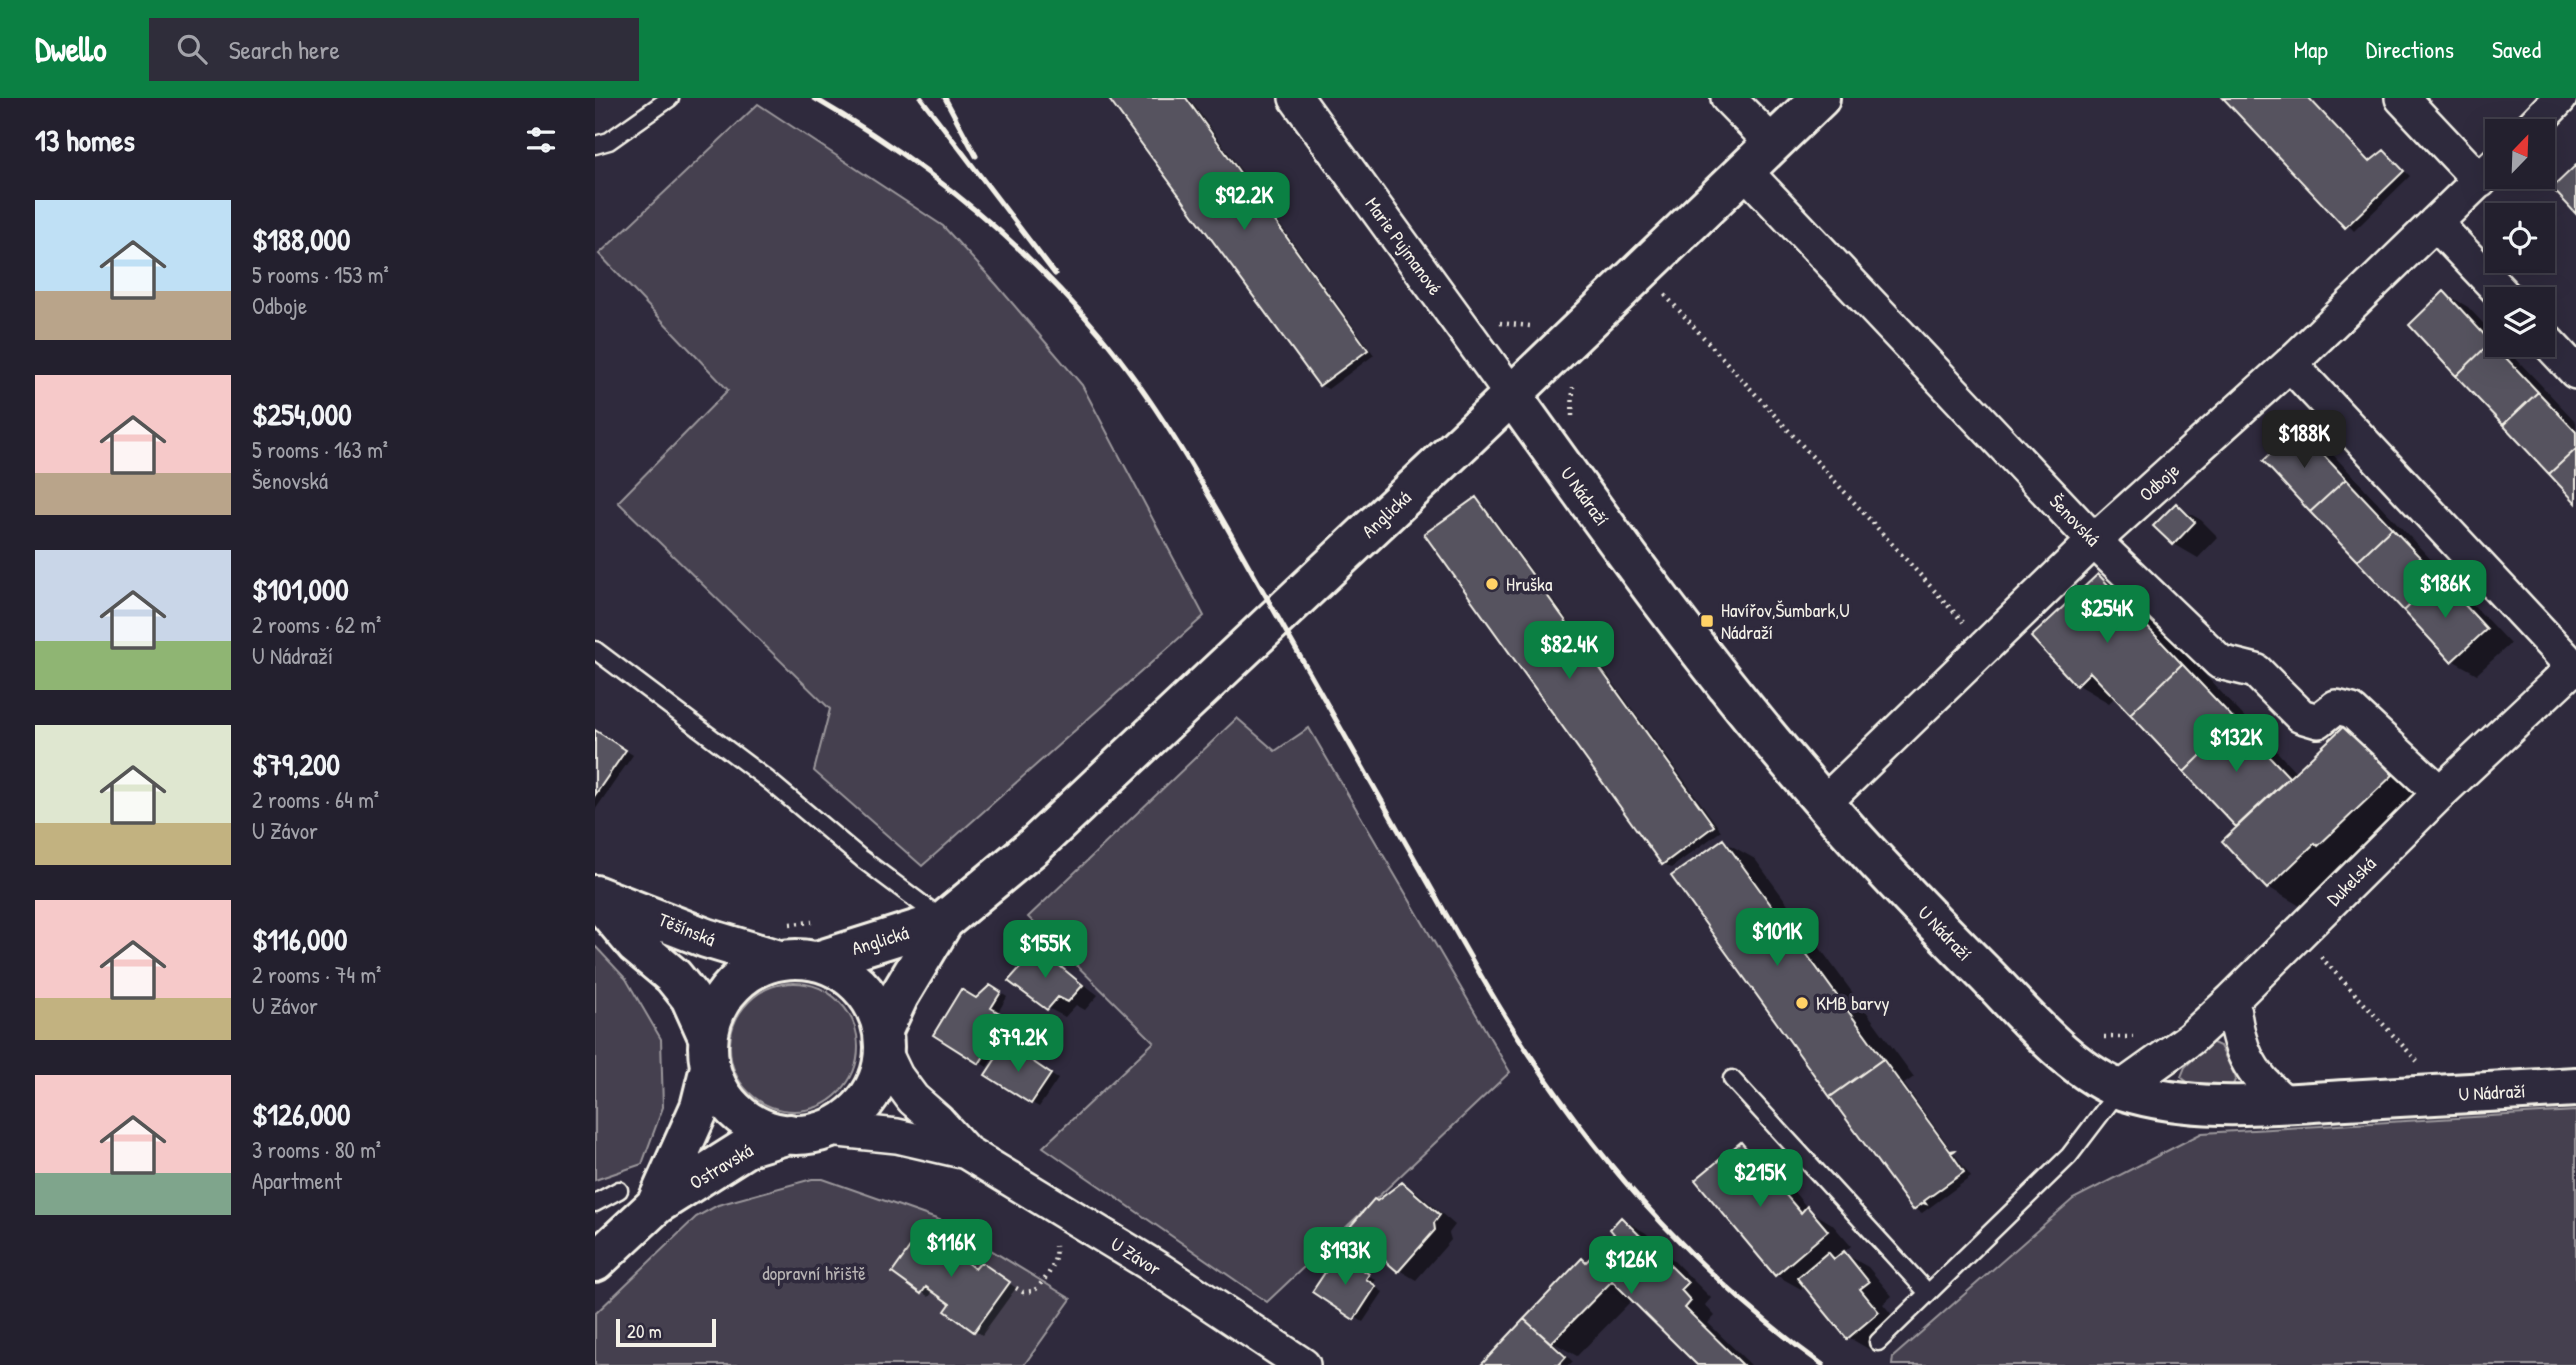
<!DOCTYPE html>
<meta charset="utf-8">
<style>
body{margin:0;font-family:"Patrick Hand",sans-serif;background:#2f2d3a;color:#f1f3f6;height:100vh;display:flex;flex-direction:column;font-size:26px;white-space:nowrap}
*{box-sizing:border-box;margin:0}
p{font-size:23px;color:#a3a3aa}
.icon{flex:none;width:38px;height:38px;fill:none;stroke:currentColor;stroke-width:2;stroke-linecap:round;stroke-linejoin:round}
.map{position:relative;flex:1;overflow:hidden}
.panel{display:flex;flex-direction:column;background:#23202e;width:595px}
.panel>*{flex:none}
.needle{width:46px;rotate:23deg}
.buttons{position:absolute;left:1890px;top:21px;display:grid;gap:14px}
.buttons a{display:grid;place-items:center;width:70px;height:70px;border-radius:0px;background:#23202e;box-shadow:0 7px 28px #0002,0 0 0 2px #403e4a;font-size:35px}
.scale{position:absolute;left:21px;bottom:18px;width:100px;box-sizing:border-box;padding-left:7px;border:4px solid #f4f1e8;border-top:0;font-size:19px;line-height:24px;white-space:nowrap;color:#f4f1e8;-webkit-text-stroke:5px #2f2a3d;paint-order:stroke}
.price{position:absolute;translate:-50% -60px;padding:0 16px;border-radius:14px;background:#0b8043;color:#fff;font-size:23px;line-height:46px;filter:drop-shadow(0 2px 4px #0008)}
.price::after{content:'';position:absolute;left:50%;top:42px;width:21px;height:16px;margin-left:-10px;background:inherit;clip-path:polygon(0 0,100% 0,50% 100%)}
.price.current{background:#222;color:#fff}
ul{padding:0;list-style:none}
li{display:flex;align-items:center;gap:21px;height:175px;padding:0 35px}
li span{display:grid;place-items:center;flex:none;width:196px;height:140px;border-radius:0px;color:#555}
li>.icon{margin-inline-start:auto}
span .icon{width:84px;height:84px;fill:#fffc;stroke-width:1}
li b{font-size:30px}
h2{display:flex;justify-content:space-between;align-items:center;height:84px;padding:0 35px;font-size:30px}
header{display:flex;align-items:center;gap:42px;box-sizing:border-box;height:98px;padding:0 35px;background:#0b8043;color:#fff}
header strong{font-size:33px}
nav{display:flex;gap:38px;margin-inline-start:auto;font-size:24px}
.search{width:490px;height:63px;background:#2f2d3a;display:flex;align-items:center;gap:18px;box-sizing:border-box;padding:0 24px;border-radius:0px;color:#a3a3aa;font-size:26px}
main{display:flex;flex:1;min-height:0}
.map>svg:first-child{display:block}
.green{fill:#454050;stroke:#9c989c;stroke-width:2}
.shadow{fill:#0007}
.building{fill:#56525f;stroke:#f4f1e8;stroke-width:2}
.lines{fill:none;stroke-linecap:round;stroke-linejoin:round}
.service-casing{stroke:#f4f1e8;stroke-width:21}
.minor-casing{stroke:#f4f1e8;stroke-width:38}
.tertiary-casing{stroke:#f4f1e8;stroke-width:44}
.secondary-casing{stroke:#f4f1e8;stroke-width:44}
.path{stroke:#f4f1e8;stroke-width:4.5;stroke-dasharray:2 5;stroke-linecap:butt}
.service{stroke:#2f2a3d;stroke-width:16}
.minor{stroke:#2f2a3d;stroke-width:33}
.tertiary{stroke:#2f2a3d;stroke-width:38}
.secondary{stroke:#2f2a3d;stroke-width:38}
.rail{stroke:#f4f1e8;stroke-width:5}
.poi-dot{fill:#ffd166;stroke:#2f2a3d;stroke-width:2.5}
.labels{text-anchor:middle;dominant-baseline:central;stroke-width:7;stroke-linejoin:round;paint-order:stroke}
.street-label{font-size:19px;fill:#f4f1e8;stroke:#2f2a3d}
.poi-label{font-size:19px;fill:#f4f1e8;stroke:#2f2a3d;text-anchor:start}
.park-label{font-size:19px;fill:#b7b3b3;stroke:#2f2a3d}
</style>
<header>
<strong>Dwello</strong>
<div class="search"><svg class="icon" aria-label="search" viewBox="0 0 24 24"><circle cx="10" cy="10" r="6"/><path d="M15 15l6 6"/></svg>Search here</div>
<nav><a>Map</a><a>Directions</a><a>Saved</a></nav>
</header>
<main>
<section class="panel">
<h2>13 homes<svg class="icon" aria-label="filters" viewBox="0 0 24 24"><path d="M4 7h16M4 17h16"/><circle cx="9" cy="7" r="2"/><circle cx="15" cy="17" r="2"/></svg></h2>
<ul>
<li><span style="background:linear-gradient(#bfe0f5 65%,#b9a48a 0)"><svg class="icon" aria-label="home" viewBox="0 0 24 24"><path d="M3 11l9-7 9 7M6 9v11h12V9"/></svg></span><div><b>$188,000</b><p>5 rooms · 153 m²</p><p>Odboje</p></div></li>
<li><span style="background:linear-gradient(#f6c9c9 70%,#b9a48a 0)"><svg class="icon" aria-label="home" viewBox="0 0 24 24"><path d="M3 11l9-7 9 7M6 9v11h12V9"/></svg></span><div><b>$254,000</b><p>5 rooms · 163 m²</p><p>Šenovská</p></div></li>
<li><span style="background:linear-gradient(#c9d6e8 65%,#8fb573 0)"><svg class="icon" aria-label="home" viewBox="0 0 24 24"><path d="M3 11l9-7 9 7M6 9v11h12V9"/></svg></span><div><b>$101,000</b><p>2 rooms · 62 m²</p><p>U Nádraží</p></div></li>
<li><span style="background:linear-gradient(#dfe7d0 70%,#c2b280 0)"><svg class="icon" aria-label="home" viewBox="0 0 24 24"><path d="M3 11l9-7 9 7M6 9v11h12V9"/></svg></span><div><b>$79,200</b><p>2 rooms · 64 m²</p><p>U Závor</p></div></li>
<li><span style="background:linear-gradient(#f6c9c9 70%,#c2b280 0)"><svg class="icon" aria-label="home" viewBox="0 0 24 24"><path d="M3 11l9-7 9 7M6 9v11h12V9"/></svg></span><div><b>$116,000</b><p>2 rooms · 74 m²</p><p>U Závor</p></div></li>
<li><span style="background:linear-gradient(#f6c9c9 70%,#7fa58c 0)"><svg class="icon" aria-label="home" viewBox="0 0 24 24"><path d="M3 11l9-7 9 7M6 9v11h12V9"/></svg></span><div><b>$126,000</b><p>3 rooms · 80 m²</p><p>Apartment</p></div></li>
</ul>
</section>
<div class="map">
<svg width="1981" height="1267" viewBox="0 0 1981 1267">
<rect width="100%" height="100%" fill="#2f2a3d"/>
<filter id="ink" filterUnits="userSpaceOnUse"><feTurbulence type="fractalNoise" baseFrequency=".0143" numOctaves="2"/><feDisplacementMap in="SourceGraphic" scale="14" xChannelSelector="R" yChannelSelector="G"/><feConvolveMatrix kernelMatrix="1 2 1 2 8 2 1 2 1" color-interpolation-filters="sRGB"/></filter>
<g filter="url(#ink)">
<!-- green -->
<path class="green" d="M163,6L348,128L401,186L487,287L609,518L327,768L219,673L235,611L23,404L133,292L4,156Z
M642,620L680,653L714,630L915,974L672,1204L448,1049L559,944L433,819Z
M0,848L31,881L66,941L68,1009L47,1066L0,1082Z
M135 949a64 64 0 1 1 128 0a64 64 0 1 1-128 0Z
M1616,944L1625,948L1641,980L1636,991L1596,987L1586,979L1590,969Z
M1981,1013V1267H1297L1298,1259L1478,1101L1607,1035Z
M217,1081H228L350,1124L476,1201L429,1267H0V1216L101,1119L123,1107Z"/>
<!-- shadow -->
<path class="shadow" d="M516,0H594L779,257L733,291L725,287Z
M1630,0H1716L1776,65L1790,54L1815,78L1759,133Z
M1849,195L1873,209L1902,240V247H1908L1981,324V402Z
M1703,332L1728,346L1915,546L1882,576L1857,562Z
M881,402L888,406L1126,733L1076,770L1068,765Z
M1581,408L1606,422L1623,439L1603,460L1579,446Z
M1504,478L1535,497L1702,675L1750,629L1828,696L1756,765L1752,763L1705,808L1673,789L1644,730L1536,614L1521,598L1514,605L1482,586Z
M0,633L38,657L0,712Z
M1128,743L1160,761L1319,979L1309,986L1376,1079L1327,1115L1319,1110Z
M444,852L503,897L490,912L481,907L470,919L453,910Z
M396,889L412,899L402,916L419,926L392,969L340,936Z
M419,952L463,981L444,1009L437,1005Z
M1146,1046L1171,1060L1214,1112L1237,1126L1256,1148L1248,1155L1273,1169L1297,1198L1288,1206L1307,1229L1277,1253L1253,1239L1210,1187L1206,1191L1181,1177Z
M807,1086L823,1095L860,1127L854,1135L856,1142L821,1182L804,1172L782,1105Z
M1027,1121L1051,1135L1116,1200L1110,1207L1120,1218L1113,1225L1156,1267H1104L1038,1201L982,1258L959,1245L978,1264L975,1267H888L930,1222L1021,1136Z
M751,1162L781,1182L777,1187L788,1194L768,1224L720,1194Z
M394,1170L421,1190L387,1237L352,1213L357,1206L339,1192L334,1199L299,1175Z"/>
<!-- building -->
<path class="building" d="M513,0H591L773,252L724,288Z
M1628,0H1714L1774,64L1789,52L1809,73L1750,130Z
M1981,67V116L1957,90Z
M1849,193L1896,244L1861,278L1814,227Z
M1896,244L1943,294L1908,327L1861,278Z
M1943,294L1981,334V351L1954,376L1908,327Z
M1703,330L1751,381L1715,414L1668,363Z
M1981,351V405L1954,376Z
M1751,381L1797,430L1762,463L1715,414Z
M881,399L1119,728L1067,767L829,436Z
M1581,405L1600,424L1578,447L1558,428Z
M1797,430L1844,479L1809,513L1762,463Z
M1503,476L1587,566L1535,616L1495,574L1481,588L1436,539Z
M1844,479L1892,531L1856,564L1809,513Z
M1587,566L1641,623L1589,674L1535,616Z
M1641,623L1694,679L1641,729L1589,674Z
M1750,627L1798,677L1723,748L1720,745L1672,791L1627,743Z
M0,632L31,652L0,697Z
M1128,741L1288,961L1235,999L1076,778Z
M443,850L488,887L473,904L463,899L452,912L413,883Z
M395,887L406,894L396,910L413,920L384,966L338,937L366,891L381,900Z
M411,945L456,976L436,1006L390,977Z
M1288,961L1355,1053L1361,1052L1356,1055L1369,1074L1329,1103L1331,1106L1328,1105L1318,1112L1235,999Z
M1146,1044L1206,1115L1212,1108L1233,1133L1180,1178L1100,1082Z
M807,1084L845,1117L839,1125L840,1132L803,1174L753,1131L779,1101L782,1103Z
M1026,1119L1093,1185L1086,1192L1096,1203L1090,1210L1148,1267H1102L1017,1183L956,1245L929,1221L987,1160L991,1164L1019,1136L1015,1131Z
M329,1130L380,1171L386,1164L415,1184L379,1234L350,1213L355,1206L331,1189L326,1196L297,1175Z
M1249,1153L1274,1184L1265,1191L1284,1214L1252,1241L1202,1180L1233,1154L1239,1161Z
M743,1155L774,1176L771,1181L781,1188L759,1222L717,1194Z
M929,1221L971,1259L964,1267H886Z"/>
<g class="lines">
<defs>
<path id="service" d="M0,47L14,43L75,0
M0,552L173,682L267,761L347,821
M1137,981L1333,1195
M0,1105L24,1092
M1283,1244L1474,1058L1525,991"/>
<path id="minor" d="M701,0L916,296
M1133,0L1177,45
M1807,0L1885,83
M1933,33L1965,0
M1149,72L1499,443L1625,564L1661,573L1706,618L1723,623L1741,609L1757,613L1845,695
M1840,125L1912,201
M1948,239L1981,274
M1695,266L1981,572
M1229,705L1499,443L1695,266L1902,65
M1637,902C1643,950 1652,975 1691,1005
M289,953L301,978L318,1001L343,1023L371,1054L565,1172L708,1267
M1525,991L1595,941L1637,902L1845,695L1981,567
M234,1031L302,1038L371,1054"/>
<path id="tertiary" d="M916,296C1016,436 1116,576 1229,705C1281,765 1336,822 1392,878C1429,916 1478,976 1530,993C1601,1015 1678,1006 1751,1002C1828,998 1904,993 1981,989
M222,863L349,823
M288,932L304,898L349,823L438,749L871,341L1225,0"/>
<path id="secondary" d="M0,797L111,840L184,862
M0,798L41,847L78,878L95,899L113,939
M113 949a88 88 0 1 1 176 0a88 88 0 1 1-176 0Z
M61,1107L105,1009L115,969
M0,1164L61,1107L154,1048L194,1036"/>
</defs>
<!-- service casing -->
<use href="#service" class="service-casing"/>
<!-- minor casing -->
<use href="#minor" class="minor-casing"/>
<!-- tertiary casing -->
<use href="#tertiary" class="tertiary-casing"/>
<!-- secondary casing -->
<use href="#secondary" class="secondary-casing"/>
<!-- path -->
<path class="path" d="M1070,197L1368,524
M905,225L935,228
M977,318L978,289
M195,826L217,824
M1726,859L1822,963
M1509,939H1538
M421,1190L428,1194L439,1193C451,1181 463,1166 460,1148"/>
<!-- service -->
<use href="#service" class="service"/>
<!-- minor -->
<use href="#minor" class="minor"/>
<!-- tertiary -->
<use href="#tertiary" class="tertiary"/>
<!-- secondary -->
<use href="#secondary" class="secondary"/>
<!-- rail -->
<path class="rail" d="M219,0C328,63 423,139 504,235C570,313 621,411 672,500C722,588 772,676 822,765C859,830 894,895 935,957C1013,1076 1112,1184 1228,1267
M326,0L460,176
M350,0L381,58"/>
</g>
</g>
<!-- markers -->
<g class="poi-dot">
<circle cx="897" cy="486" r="7"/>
<rect x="1105" y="516" width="14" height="14" rx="3.5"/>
<circle cx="1207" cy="905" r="7"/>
</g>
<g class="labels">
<!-- street labels -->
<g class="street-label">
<text transform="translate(809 148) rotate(54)">Marie Pujmanové</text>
<text transform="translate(1564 384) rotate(-42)">Odboje</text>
<text transform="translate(990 398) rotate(54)">U Nádraží</text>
<text transform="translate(791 416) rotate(-43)">Anglická</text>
<text transform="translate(1480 422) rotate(46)">Šenovská</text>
<text transform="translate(1756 783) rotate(-45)">Dukelská</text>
<text transform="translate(92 831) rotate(22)">Těšínská</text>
<text transform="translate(1350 835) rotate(46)">U Nádraží</text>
<text transform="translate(285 842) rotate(-17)">Anglická</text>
<text transform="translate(1897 994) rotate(-3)">U Nádraží</text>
<text transform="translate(126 1068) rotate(-31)">Ostravská</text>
<text transform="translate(541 1158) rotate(32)">U Závor</text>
</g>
<!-- poi labels -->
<g class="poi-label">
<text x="911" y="486">Hruška</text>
<text x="1126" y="512">Havířov,Šumbark,U<tspan x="1126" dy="22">Nádraží</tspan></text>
<text x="1221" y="905">KMB barvy</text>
</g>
<!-- park labels -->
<g class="park-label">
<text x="219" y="1175">dopravní hřiště</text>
</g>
</g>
</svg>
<div class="buttons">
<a><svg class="needle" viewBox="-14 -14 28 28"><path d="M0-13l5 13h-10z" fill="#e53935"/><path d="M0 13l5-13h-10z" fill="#a3a3aa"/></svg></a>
<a><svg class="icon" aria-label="locate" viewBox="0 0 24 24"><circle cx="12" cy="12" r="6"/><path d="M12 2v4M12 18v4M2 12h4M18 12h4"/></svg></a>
<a><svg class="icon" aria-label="layers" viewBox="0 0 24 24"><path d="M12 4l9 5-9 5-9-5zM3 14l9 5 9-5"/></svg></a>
</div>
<div class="scale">20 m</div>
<b class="price" style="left:649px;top:134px">$92.2K</b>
<b class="price current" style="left:1709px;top:372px">$188K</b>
<b class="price" style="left:1850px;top:522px">$186K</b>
<b class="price" style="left:1512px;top:547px">$254K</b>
<b class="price" style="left:974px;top:583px">$82.4K</b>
<b class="price" style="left:1641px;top:676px">$132K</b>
<b class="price" style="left:1182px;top:870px">$101K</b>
<b class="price" style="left:450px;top:882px">$155K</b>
<b class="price" style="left:423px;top:976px">$79.2K</b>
<b class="price" style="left:1165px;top:1111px">$215K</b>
<b class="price" style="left:356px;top:1181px">$116K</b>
<b class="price" style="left:750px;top:1189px">$193K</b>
<b class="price" style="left:1036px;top:1198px">$126K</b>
</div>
</main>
